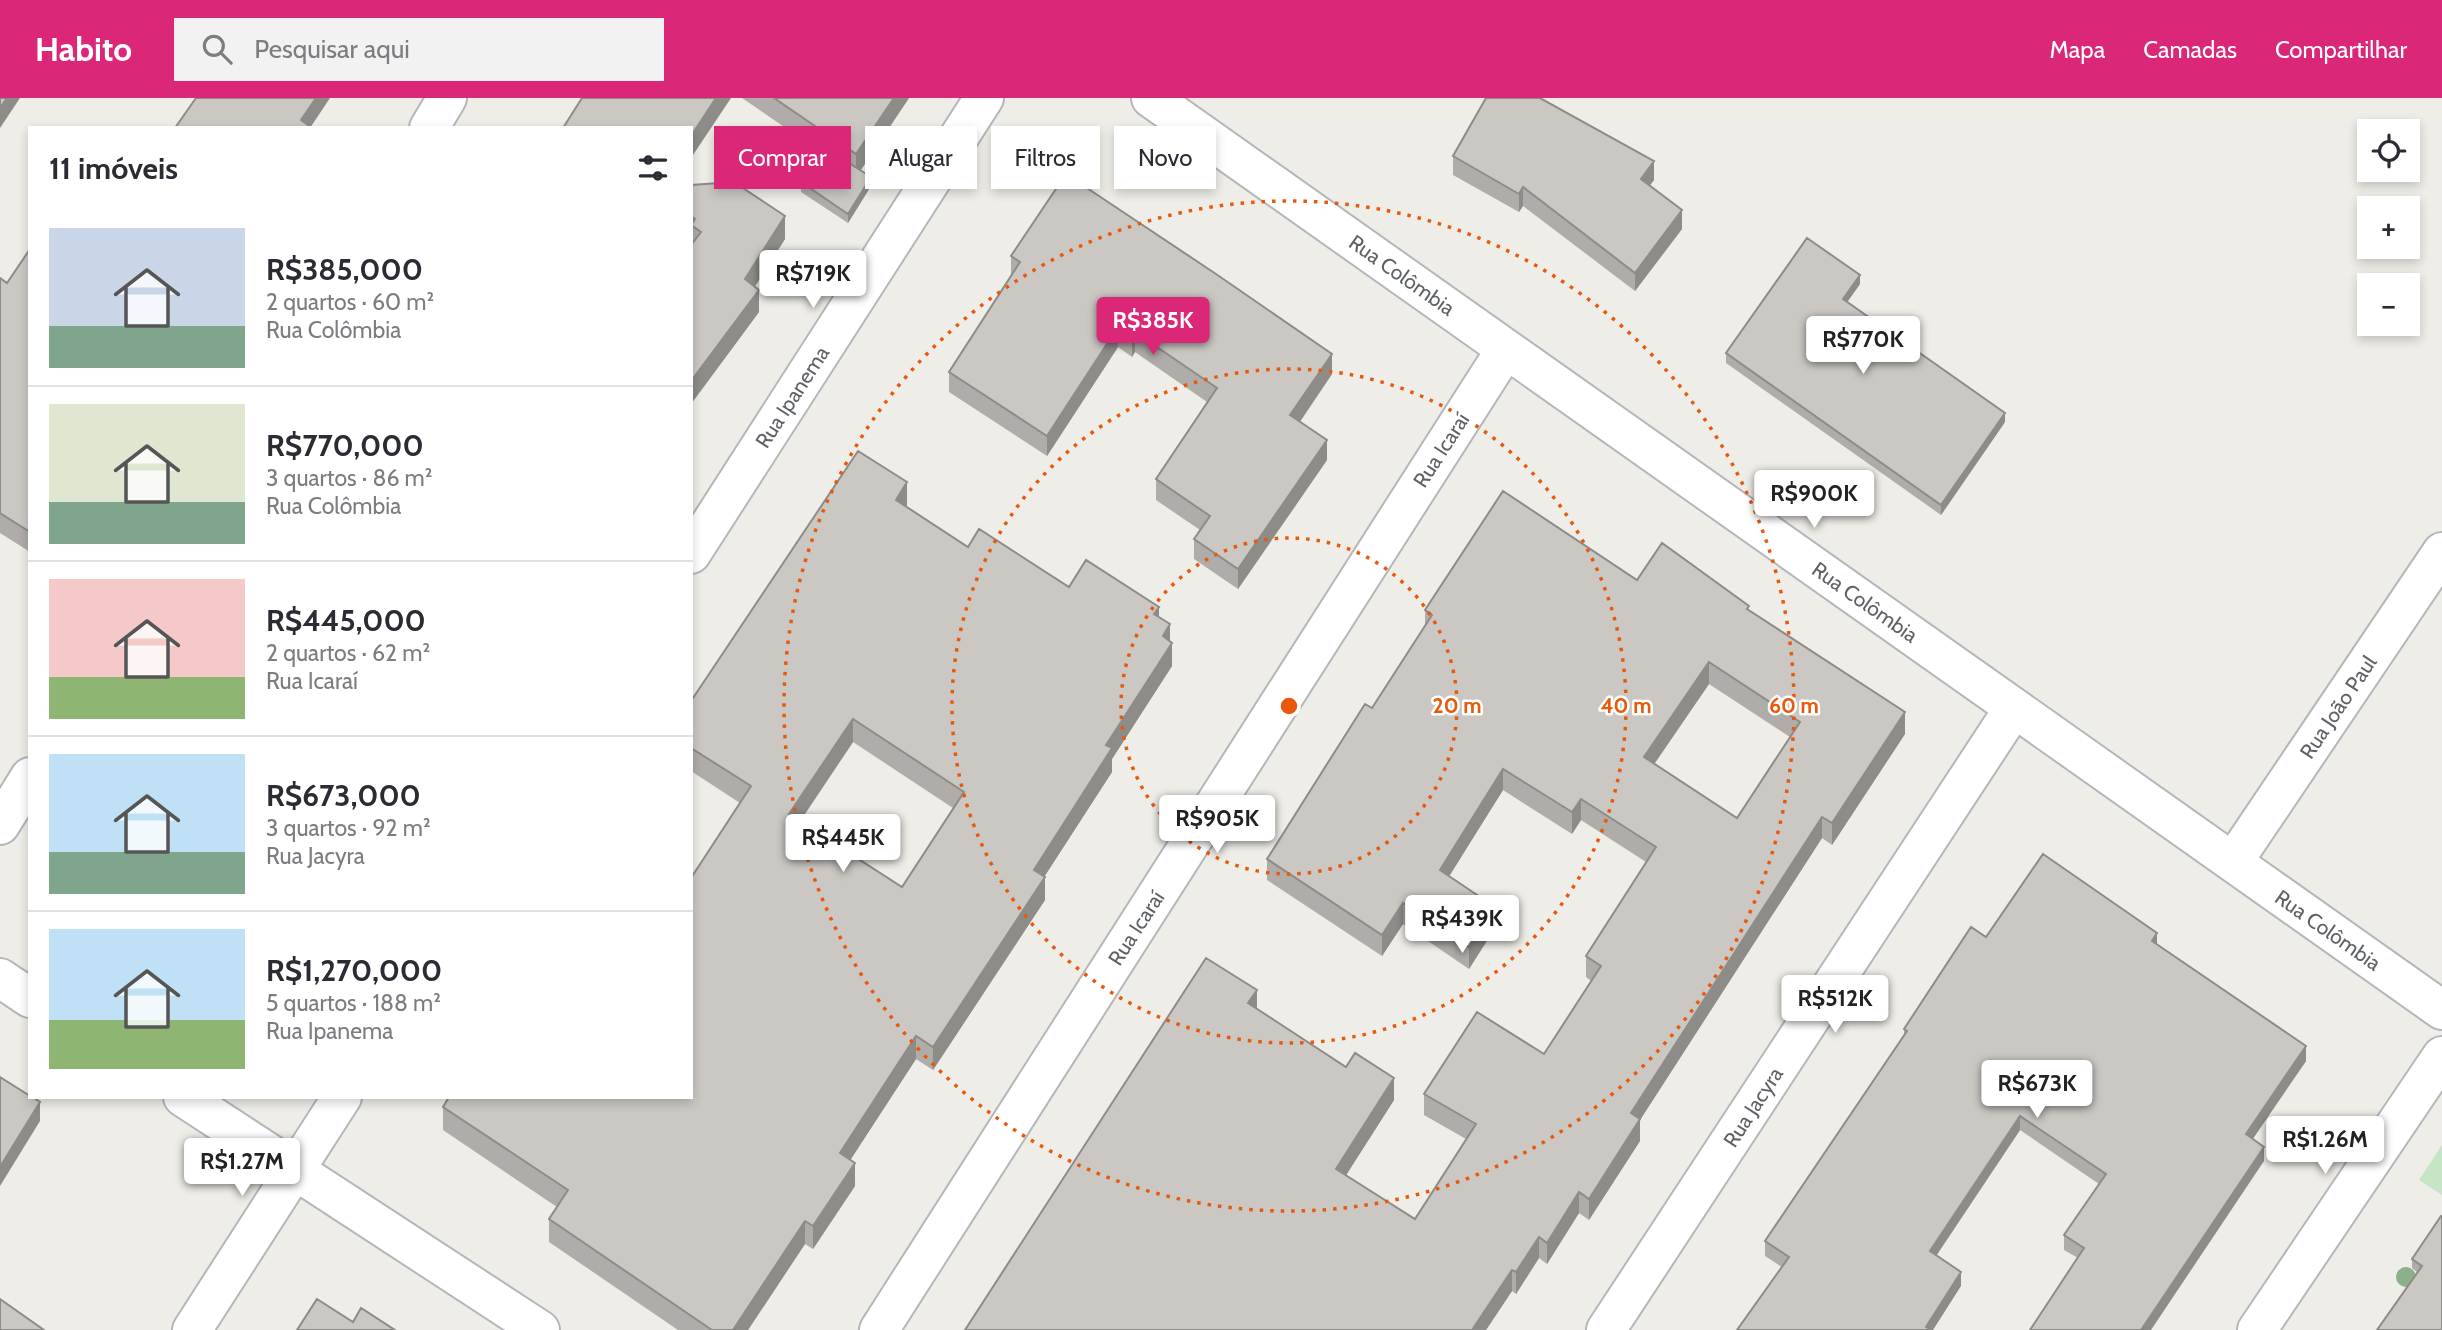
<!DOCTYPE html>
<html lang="pt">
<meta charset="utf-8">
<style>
body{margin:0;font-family:Cabin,sans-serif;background:#f2f2f3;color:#2b2b33;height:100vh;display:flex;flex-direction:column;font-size:26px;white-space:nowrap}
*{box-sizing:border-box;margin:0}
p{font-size:23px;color:#7c7c81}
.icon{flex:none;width:38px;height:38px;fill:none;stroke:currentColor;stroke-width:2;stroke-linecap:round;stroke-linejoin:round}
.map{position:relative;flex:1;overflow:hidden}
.side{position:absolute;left:28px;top:28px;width:665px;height:973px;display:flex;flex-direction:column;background:#fff;border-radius:0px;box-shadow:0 4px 10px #0003}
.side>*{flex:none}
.guide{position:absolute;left:714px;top:28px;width:665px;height:63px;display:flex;gap:14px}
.fabs{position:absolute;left:2357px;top:21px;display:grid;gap:14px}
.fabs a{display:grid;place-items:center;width:63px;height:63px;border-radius:0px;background:#fff;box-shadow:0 4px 10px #0003;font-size:35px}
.price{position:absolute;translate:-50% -60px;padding:0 16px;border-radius:7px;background:#fff;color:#222;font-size:23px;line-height:46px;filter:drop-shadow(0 2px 4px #0008)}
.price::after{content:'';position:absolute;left:50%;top:42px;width:21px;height:16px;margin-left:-10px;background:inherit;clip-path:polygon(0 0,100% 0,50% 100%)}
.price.selected{background:#db2777;color:#fff}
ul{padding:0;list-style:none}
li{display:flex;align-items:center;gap:21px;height:175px;padding:0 21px}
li+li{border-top:2px solid #e1e1e2}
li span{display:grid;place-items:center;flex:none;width:196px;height:140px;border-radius:0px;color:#555}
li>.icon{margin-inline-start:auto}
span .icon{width:84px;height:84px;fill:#fffc;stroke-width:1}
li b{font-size:30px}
h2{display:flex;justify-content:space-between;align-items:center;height:84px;padding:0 21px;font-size:30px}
.tag{padding:0 24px;border-radius:0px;background:#fff;box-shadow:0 4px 10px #0003;font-size:24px;line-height:63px}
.tag.selected{background:#db2777;color:#fff}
header{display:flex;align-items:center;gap:42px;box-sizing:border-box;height:98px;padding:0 35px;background:#db2777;color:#fff}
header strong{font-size:33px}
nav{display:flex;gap:38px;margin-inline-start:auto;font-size:24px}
.search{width:490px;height:63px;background:#f2f2f3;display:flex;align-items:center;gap:18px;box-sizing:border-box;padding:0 24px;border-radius:0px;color:#7c7c81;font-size:26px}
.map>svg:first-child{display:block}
.green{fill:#c6e5c5}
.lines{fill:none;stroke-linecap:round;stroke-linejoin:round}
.street-casing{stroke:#b4b7ba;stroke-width:42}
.street{stroke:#fff;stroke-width:38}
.tree{fill:#8cb188}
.wall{fill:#afaca9;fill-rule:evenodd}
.shaded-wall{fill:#8e8c89}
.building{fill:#cbc8c4;stroke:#8e8c89;stroke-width:2;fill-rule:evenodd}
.ring{fill:none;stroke:#e8590c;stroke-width:3.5;stroke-dasharray:3.5 7}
.labels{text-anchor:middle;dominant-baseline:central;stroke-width:5;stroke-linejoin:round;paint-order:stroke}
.street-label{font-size:21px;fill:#5e6266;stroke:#fff}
.centre{fill:#e8590c;stroke:#fff;stroke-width:3.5}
.ring-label{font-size:21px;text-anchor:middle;font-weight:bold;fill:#e8590c;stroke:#fff;stroke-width:5;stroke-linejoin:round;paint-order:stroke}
</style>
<header>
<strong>Habito</strong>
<div class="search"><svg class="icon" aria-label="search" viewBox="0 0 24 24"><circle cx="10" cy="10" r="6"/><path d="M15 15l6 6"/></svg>Pesquisar aqui</div>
<nav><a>Mapa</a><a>Camadas</a><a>Compartilhar</a></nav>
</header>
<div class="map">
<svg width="2442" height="1232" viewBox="0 0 2442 1232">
<rect width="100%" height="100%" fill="#efede7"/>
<!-- green -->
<path class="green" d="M2442,1047V1097L2419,1082Z"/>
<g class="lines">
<defs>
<path id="street" d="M1151,0L2442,912
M429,30L447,0
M691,456L984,0
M0,727L30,679
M2233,764L2442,454
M0,880L30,900
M183,999L540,1232
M192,1232L342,999
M879,1232L1506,251
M1606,1232L2014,610
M2257,1232L2442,958"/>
</defs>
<!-- street casing -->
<use href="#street" class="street-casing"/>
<!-- street -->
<use href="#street" class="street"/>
</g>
<!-- trees -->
<circle class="tree" cx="2406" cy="1179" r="10"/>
<!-- wall -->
<path class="wall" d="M742,0H909L861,72L871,88L848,125L801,94V84L821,54Z
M1453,58L1654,82L1650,87L1682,131L1635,193L1523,108L1519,114L1453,77Z
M691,87L785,141L755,188L759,214L691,306Z
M30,151V454L0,435V180L7,185Z
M1011,158L1332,276L1300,324L1327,362L1238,491L1194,461V441L1200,432L1156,402V381L1207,304L1135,254L1132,259L1118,249L1047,358L949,294V274L1011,178Z
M1860,186L1847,204L2005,324L1941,417L1726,265V255Z
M907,407L906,409L968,449L1069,489L1159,519L1170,544L1172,568L1112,661V674L1044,779L1045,802L933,972L916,961L850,1062L855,1088L813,1151L805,1146L748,1232H678L549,1144V1121L557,1109L443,1032V1009L691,999L740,705L691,673V603ZM853,644L953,710L902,789L800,723Z
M1637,482L1749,512L1905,636L1832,747L1822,740L1640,1022V1043L1589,1122L1579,1115L1547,1166L1539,1160L1516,1196L1512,1193L1486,1232H965L1257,911L1394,1002L1346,1077L1415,1121L1466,1041L1424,1017V996L1544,956L1591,883L1586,879V858L1646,764L1581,722L1572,736L1503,692L1449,778L1495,830L1469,871L1403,826L1382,858L1267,782V761L1372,610L1425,527V512ZM1709,586L1790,639L1737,720L1654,666Z
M1986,839L2157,847L2306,963L2252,1041L2264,1063L2078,1160L2064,1152V1137L2099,1086L2020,1032L1936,1158L1961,1188L1782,1169L1765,1158V1143L1904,937V931Z
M2442,1119V1232L2417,1174L2412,1170V1161Z"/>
<!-- shaded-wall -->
<path class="shaded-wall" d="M7,0H20L0,30V10Z
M316,0H330L310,30L301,22Z
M716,0H731L691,60V38Z
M894,0H909L856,79V56Z
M1654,63V82L1641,99V81Z
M871,79V88L848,125V116Z
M1523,89V108L1519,114V96Z
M1682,112V131L1635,193V175Z
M785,118V141L745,204V181Z
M1860,177V186L1843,210V201Z
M759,192V214L691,306V283Z
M1118,229V249L1047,358V338Z
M1135,234V254L1132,259V238Z
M1332,256V276L1290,338V317Z
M2005,315V324L1941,417V407Z
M1327,342V362L1238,491V471Z
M907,384V407L896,425V402Z
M1159,509V532L1154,516Z
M1170,526V548L1172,545V568L1112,661V674L1037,790L1045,779V802L933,972V949L1106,647Z
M1709,564V586L1644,681V659Z
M1905,614V636L1832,747V725Z
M853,621V644L789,740V716Z
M1503,671V692L1440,793V772Z
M1581,701V722L1572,736V714Z
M1822,719V740L1640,1022V1043L1589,1122V1101L1631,1015Z
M1403,805V826L1382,858V837Z
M1495,809V830L1469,871V849Z
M2157,835V849L2152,843Z
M1257,892V914L1248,905Z
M916,938V961L840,1078V1055Z
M2306,948V963L2246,1051V1036Z
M1394,980V1002L1336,1093V1071Z
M40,1004V1023L0,1088V1069Z
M2020,1018V1032L1930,1167V1153Z
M2264,1049V1063L2151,1232H2141Z
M855,1065V1088L813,1151V1128Z
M1579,1094V1115L1547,1166V1145Z
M805,1123V1146L748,1232H733Z
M1539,1139V1160L1516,1196V1174Z
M1512,1172V1193L1486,1232H1472Z
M1961,1174V1188L1933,1232H1926V1229Z"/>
<!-- building -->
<path class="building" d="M0,0H7L0,10Z
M196,0H316L301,22L312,30H175Z
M582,0H716L691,38V30H563Z
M774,0H894L856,56Z
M1486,0H1540L1654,63L1641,81L1682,112L1635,175L1523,89L1519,96L1453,58Z
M824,49L871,79L848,116L801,84Z
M1066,76L1216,176L1332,256L1290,317L1327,342L1238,471L1194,441L1210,418L1156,381L1217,290L1135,234L1132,238L1118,229L1047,338L949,274L1020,164L1011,158Z
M734,84L785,118L745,181L759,192L691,283V147L701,134L691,127L695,121L691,118V87Z
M1807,140L1860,177L1843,201L2005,315L1941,407L1726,255Z
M30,151V434L0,415V180L7,185Z
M858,353L907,384L896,402L968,449L979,431L1069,489L1086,462L1159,509L1154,516L1170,526L1163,538L1172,545L1106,647L1112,650L1034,772L1045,779L933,949L916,938L840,1055L855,1065L813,1128L805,1123L733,1232H712L549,1121L568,1092L443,1009L449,999H691V780L751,688L691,650V603ZM853,621L964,694L902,789L789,716Z
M1503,393L1637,482L1662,445L1749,508L1747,511L1905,614L1832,725L1822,719L1631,1015L1640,1021L1589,1101L1579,1094L1547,1145L1539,1139L1516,1174L1512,1172L1472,1232H965L1206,860L1257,892L1248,905L1346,969L1355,955L1394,980L1336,1071L1415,1121L1476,1026L1424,996L1477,914L1544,956L1601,868L1586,858L1656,749L1581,701L1572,714L1503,671L1440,772L1495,809L1469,849L1403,805L1382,837L1267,761L1365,606L1372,610L1432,517L1425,512ZM1709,564L1800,624L1737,720L1644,659Z
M2043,756L2157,835L2152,843L2306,948L2246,1036L2264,1049L2141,1232H2030L2084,1150L2064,1137L2106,1076L2020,1018L1930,1153L1961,1174L1926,1229L1931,1232H1737L1789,1159L1765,1143L1907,933L1904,931L1971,829L1986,839Z
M0,979L30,998V999H33L40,1004L0,1069Z
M2441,1118L2442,1119V1232H2377L2422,1168L2412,1161Z
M0,1201L44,1232H0Z
M317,1201L353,1224L361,1210L395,1232H297Z"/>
<!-- distance rings -->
<g class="ring">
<circle cx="1289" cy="608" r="168"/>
<circle cx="1289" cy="608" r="337"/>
<circle cx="1289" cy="608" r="505"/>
</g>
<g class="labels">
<!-- street labels -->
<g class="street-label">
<text transform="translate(1402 177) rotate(35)">Rua Colômbia</text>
<text transform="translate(792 299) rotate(-57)">Rua Ipanema</text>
<text transform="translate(1441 352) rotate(-57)">Rua Icaraí</text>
<text transform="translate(1865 504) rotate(35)">Rua Colômbia</text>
<text transform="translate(2338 609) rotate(-56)">Rua João Paul</text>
<text transform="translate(1136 830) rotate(-57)">Rua Icaraí</text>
<text transform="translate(2328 832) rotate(35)">Rua Colômbia</text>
<text transform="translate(1753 1009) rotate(-57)">Rua Jacyra</text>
</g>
</g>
<circle cx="1289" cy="608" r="10" class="centre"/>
<g class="ring-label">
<text x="1457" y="615">20 m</text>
<text x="1626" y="615">40 m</text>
<text x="1794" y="615">60 m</text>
</g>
</svg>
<div class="fabs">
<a><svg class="icon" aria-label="locate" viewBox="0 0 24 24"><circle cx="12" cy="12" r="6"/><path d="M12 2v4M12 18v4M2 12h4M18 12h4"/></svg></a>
<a>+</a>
<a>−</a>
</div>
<b class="price" style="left:813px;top:212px">R$719K</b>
<b class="price selected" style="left:1153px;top:259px">R$385K</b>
<b class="price" style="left:1863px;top:278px">R$770K</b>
<b class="price" style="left:1814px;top:432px">R$900K</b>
<b class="price" style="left:1217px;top:757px">R$905K</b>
<b class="price" style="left:843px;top:776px">R$445K</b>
<b class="price" style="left:1462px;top:857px">R$439K</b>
<b class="price" style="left:1835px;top:937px">R$512K</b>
<b class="price" style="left:2037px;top:1022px">R$673K</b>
<b class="price" style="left:2325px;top:1078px">R$1.26M</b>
<b class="price" style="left:242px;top:1100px">R$1.27M</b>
<div class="guide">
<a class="tag selected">Comprar</a>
<a class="tag">Alugar</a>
<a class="tag">Filtros</a>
<a class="tag">Novo</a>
</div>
<section class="side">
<h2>11 imóveis<svg class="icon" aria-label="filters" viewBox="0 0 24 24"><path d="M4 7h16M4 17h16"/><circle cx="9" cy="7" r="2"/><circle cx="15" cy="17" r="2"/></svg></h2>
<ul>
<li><span style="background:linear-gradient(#c9d6e8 70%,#7fa58c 0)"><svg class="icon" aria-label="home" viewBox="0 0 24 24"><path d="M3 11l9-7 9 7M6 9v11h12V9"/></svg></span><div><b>R$385,000</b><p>2 quartos · 60 m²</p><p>Rua Colômbia</p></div></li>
<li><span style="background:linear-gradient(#dfe7d0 70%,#7fa58c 0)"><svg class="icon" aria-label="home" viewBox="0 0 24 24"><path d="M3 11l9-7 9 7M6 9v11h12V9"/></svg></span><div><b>R$770,000</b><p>3 quartos · 86 m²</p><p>Rua Colômbia</p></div></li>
<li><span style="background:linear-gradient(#f6c9c9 70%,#8fb573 0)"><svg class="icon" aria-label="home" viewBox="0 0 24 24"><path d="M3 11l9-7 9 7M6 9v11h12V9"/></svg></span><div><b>R$445,000</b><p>2 quartos · 62 m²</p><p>Rua Icaraí</p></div></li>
<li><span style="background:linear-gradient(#bfe0f5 70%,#7fa58c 0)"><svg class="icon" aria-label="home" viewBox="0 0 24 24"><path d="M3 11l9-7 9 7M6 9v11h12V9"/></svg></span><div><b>R$673,000</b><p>3 quartos · 92 m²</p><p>Rua Jacyra</p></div></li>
<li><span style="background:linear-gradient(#bfe0f5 65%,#8fb573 0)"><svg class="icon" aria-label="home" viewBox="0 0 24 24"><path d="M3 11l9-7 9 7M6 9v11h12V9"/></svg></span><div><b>R$1,270,000</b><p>5 quartos · 188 m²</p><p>Rua Ipanema</p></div></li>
</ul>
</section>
</div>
